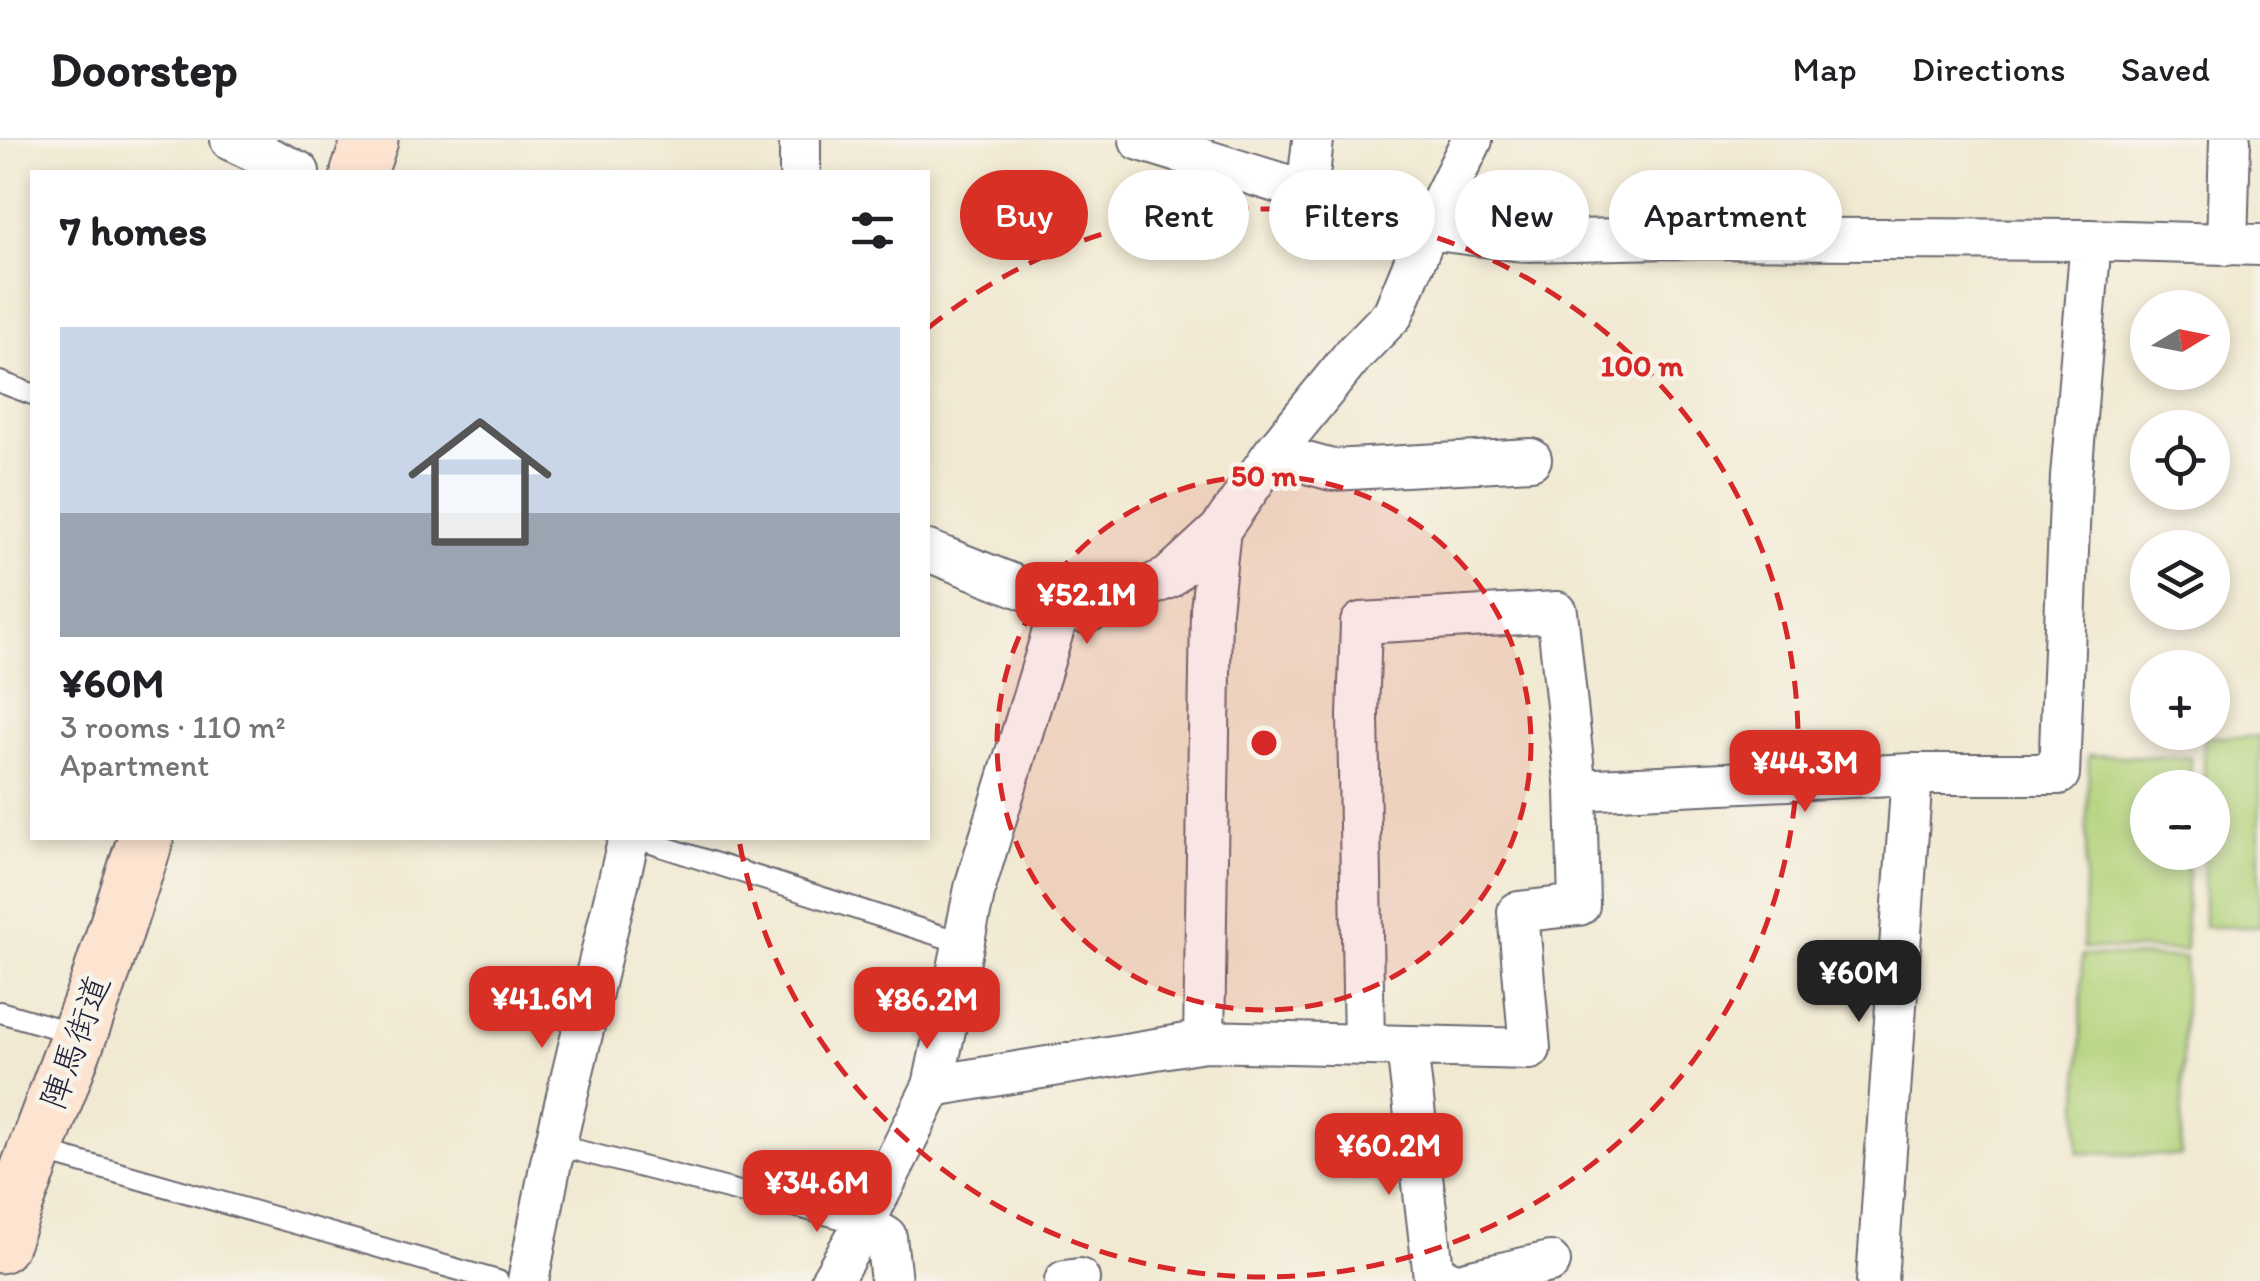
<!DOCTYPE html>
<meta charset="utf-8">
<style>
body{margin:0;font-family:Itim,"Klee One",sans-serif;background:#f6f6f6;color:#202124;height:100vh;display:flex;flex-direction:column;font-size:38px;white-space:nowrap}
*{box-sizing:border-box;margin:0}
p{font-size:32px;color:#757577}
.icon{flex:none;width:55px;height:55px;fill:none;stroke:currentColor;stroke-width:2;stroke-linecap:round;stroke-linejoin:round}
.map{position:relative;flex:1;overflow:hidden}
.sheet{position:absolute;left:30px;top:30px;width:900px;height:670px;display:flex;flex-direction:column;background:#fff;border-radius:0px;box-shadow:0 5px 15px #0003}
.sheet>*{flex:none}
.top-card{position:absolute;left:960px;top:30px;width:950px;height:90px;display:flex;gap:20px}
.needle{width:65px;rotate:80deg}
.fabs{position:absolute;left:2130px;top:150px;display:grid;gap:20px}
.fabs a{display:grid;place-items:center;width:100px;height:100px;border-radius:50%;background:#fff;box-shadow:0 5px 15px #0003;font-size:50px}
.price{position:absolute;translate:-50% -85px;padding:0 22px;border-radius:20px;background:#d93025;color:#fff;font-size:32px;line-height:65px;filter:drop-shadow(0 2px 5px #0008)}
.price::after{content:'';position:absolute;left:50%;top:60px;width:30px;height:22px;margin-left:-15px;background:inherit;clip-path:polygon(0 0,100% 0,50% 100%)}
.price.current{background:#222;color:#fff}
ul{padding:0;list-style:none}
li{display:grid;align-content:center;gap:20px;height:530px;padding:0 30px}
li span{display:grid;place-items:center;height:310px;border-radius:0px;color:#555}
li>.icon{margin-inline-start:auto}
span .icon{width:180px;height:180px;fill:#fffc;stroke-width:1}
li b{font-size:42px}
h2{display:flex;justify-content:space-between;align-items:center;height:120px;padding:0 30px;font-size:42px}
.chip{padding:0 35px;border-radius:45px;background:#fff;box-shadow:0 5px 15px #0003;font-size:35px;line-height:90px}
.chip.current{background:#d93025;color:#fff}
header{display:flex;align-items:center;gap:60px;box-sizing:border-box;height:140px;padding:0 50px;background:#fff;border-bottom:2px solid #e0e0e0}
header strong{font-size:48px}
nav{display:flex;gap:55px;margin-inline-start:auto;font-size:35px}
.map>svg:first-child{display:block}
.green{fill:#b2d37b;stroke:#6a7a5b;stroke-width:2.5}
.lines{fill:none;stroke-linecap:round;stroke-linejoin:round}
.lane-casing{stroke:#6a6870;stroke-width:24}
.street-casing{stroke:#6a6870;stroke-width:44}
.secondary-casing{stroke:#6a6870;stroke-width:59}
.lane{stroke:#fff;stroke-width:20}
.street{stroke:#fff;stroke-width:40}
.secondary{stroke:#fde4d1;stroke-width:55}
.ring{fill:none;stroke:#d62828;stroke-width:5;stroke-dasharray:18 12}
.labels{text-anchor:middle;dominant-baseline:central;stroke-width:9;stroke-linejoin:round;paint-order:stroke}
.street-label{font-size:35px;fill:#22223b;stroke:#f7f3e8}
.centre{fill:#d62828;stroke:#f7f3e8;stroke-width:5}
.ring-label{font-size:30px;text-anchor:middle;font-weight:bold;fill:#d62828;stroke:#f7f3e8;stroke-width:9;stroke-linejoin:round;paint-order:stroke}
</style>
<header>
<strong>Doorstep</strong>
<nav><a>Map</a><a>Directions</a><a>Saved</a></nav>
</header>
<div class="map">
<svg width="2260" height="1141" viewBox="0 0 2260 1141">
<rect width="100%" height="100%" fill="#f7f3e8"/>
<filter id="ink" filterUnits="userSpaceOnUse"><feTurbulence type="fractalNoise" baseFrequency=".01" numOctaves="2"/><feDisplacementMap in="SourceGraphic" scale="20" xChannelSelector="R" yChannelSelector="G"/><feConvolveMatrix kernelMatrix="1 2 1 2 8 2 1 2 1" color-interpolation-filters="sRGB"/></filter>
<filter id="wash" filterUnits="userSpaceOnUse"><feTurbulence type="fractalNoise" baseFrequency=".0048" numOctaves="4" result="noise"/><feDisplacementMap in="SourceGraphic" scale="40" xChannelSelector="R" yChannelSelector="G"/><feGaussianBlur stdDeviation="2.25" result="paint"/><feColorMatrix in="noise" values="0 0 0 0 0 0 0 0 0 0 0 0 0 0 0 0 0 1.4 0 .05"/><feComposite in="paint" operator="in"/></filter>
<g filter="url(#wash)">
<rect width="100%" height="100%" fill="#f1e9d2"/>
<!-- green -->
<path class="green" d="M2204,597H2260V787H2204V713L2212,712V648L2204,647Z
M2089,615L2191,618L2190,647L2148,648V712L2188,713L2185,811L2083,808Z
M2082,815L2185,818L2181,1016L2078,1013Z"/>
</g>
<g filter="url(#ink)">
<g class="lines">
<defs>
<path id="lane" d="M0,242L32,254
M636,698L963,803
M0,872L77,894
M556,1005L864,1084
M38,1010L498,1141"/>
<path id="street" d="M231,0L299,32
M1140,0L1428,89L1522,101L1671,98L2091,100L2260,105
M800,32V0
M1307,53L1313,0
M2227,105L2230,0
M1273,314L1332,330L1531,319
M928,411L1085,473L1168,438L1220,390
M1204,901L1211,470L1220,390L1273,314L1354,214L1393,174L1428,89L1472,0
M1364,904L1358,576L1361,483L1557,472L1576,650
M1407,908L1434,1137L1451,1141
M933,946L976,744L1061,465
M528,1141L550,1027L629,698
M831,1141L864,1084
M891,1141L886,1097L864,1084L933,946L1204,901L1530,909L1518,772L1579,765L1576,650L1912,634H2059L2071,337L2091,100
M1065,1141L1079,1139
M1467,1141L1550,1122
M1877,1141L1912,634"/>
<path id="secondary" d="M359,32L370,0
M0,1105L98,844L146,698"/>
</defs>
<!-- lane casing -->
<use href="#lane" class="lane-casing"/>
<!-- street casing -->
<use href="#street" class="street-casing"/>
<!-- secondary casing -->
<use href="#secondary" class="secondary-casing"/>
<!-- lane -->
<use href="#lane" class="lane"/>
<!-- street -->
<use href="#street" class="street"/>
<!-- secondary -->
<use href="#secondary" class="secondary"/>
</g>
</g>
<!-- distance rings -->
<circle cx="1264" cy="603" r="267" fill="#d62828" fill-opacity=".12"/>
<g class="ring">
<circle cx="1264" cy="603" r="267"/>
<path d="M928 188A534 534 0 1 1 739 700"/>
</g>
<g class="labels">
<!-- street labels -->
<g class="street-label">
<text transform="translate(75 902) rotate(-70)">陣馬街道</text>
</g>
</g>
<circle cx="1264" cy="603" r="15" class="centre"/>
<g class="ring-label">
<text x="1642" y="236">100 m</text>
<text x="1264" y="346">50 m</text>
</g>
</svg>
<div class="fabs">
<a><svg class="needle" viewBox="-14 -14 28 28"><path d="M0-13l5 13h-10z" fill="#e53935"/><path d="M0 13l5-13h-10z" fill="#757577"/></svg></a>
<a><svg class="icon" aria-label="locate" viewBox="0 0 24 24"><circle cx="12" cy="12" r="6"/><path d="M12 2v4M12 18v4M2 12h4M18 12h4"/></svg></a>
<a><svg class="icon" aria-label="layers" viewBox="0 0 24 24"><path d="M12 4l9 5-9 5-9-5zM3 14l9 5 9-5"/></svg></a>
<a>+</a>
<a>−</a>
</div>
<b class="price" style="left:1087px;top:507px">¥52.1M</b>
<b class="price" style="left:1805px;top:675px">¥44.3M</b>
<b class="price current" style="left:1859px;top:885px">¥60M</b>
<b class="price" style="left:542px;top:911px">¥41.6M</b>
<b class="price" style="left:927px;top:912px">¥86.2M</b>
<b class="price" style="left:1389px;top:1058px">¥60.2M</b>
<b class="price" style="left:817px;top:1095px">¥34.6M</b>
<div class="top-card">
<a class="chip current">Buy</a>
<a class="chip">Rent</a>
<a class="chip">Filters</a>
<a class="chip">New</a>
<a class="chip">Apartment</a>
</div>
<section class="sheet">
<h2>7 homes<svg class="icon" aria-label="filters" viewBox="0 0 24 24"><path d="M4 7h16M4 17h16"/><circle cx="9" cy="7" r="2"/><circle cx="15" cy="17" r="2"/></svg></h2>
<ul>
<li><span style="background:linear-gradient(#c9d6e8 60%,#9aa5b1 0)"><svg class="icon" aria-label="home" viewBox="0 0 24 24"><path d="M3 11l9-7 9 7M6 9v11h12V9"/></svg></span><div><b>¥60M</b><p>3 rooms · 110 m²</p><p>Apartment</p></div></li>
</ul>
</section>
</div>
